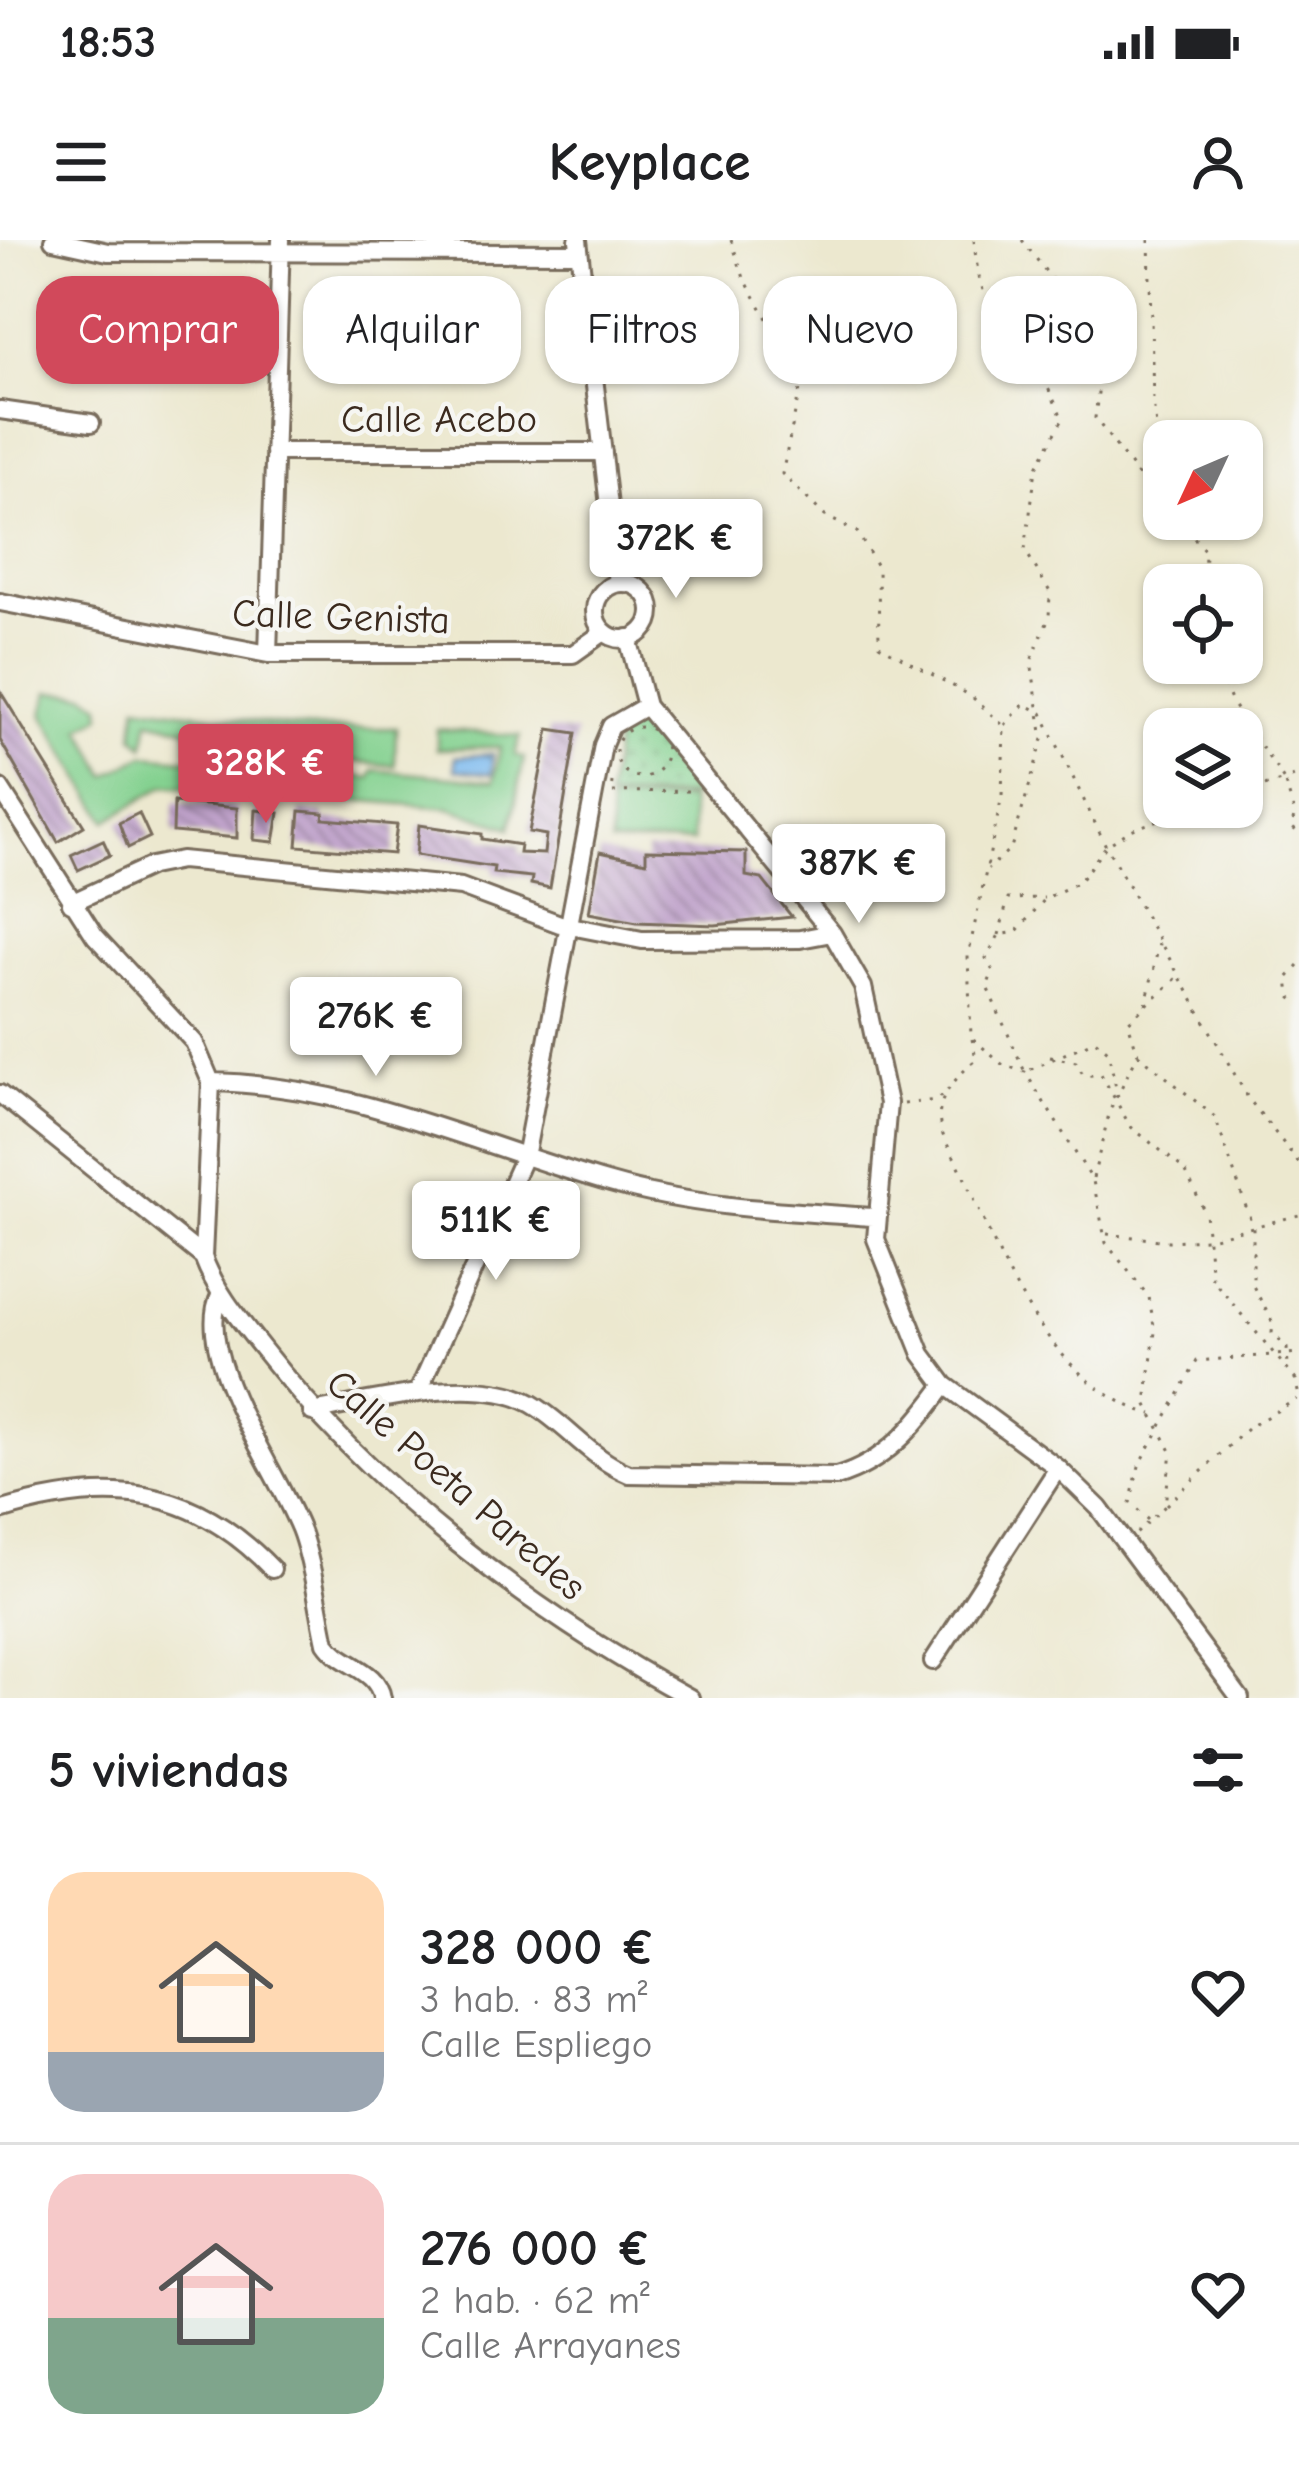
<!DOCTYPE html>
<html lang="es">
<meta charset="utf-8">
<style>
body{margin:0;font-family:"Comic Neue",sans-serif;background:#f6f6f6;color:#202124;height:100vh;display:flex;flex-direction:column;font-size:45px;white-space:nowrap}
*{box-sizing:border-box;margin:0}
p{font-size:39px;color:#757577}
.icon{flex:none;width:66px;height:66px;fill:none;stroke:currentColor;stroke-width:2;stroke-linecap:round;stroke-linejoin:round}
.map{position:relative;height:1458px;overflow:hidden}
.side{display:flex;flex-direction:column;background:#fff;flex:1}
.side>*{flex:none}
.top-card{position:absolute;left:36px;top:36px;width:1227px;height:108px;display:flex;gap:24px}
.needle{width:78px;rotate:226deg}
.buttons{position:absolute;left:1143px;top:180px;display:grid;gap:24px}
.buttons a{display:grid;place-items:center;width:120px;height:120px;border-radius:24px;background:#fff;box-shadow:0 3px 9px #0004;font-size:60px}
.price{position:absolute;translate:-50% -102px;padding:0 27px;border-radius:12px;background:#fff;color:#222;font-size:39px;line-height:78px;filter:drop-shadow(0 3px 6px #0008)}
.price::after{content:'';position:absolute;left:50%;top:72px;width:36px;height:27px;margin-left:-18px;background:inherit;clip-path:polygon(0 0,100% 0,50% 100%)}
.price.current{background:#d1495b;color:#fff}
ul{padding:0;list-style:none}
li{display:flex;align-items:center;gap:36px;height:300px;padding:0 48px}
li+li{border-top:3px solid #e0e0e0}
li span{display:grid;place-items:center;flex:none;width:336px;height:240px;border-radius:36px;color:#555}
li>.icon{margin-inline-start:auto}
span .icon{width:144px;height:144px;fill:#fffc;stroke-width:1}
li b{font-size:51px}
h2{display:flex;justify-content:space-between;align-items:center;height:144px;padding:0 48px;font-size:51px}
.chip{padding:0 42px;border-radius:36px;background:#fff;box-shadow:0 3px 9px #0004;font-size:42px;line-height:108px}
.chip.current{background:#d1495b;color:#fff}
.status{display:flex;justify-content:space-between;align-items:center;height:84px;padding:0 60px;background:#fff;direction:ltr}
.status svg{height:33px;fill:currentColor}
header{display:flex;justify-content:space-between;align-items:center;height:156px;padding:0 48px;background:#fff;font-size:54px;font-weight:800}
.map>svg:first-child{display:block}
.grass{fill:#84d190;stroke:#607e57;stroke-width:3}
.park{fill:url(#park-dots);stroke:#607e57;stroke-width:3}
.water{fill:url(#water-ripples);stroke:#5b7286;stroke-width:3}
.building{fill:url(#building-back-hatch)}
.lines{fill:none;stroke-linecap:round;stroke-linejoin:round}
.minor-casing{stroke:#796c5c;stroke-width:22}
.path{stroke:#796c5c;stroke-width:3;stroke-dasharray:3 9;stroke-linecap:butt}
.minor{stroke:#fff;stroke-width:16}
.labels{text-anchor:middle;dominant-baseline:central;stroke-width:9;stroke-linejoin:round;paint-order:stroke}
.street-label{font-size:39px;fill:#3b2a1e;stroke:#f6f6f2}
</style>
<div class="status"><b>18:53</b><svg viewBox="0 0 49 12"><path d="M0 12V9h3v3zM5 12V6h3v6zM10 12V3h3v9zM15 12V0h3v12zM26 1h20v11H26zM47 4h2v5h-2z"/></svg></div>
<header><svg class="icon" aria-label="menu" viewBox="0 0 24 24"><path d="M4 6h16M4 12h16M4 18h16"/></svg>Keyplace<svg class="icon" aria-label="person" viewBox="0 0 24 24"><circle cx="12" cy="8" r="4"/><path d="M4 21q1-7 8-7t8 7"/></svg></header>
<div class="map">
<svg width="1299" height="1458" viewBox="0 0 1299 1458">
<defs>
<pattern id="park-dots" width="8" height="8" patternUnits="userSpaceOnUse" patternTransform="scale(3)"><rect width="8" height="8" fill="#84d190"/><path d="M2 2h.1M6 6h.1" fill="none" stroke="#6daa75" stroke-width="1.8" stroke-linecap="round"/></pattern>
<pattern id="water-ripples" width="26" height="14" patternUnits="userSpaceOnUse" patternTransform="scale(3)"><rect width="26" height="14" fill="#7bbaef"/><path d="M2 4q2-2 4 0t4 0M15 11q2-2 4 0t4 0" fill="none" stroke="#6697c1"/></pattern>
<pattern id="building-back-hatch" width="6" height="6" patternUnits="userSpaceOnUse" patternTransform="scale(3)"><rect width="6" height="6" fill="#c0a3cb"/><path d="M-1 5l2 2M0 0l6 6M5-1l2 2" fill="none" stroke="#9d85a4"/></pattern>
</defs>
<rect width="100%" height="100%" fill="#f6f6f2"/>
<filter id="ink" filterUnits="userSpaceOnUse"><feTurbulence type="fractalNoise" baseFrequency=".00833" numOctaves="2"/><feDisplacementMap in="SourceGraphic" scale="24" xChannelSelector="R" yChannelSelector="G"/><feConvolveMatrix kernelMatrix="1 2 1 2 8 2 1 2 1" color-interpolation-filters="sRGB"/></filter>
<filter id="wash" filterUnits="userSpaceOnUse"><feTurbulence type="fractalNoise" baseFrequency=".004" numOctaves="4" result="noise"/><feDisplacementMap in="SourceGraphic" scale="48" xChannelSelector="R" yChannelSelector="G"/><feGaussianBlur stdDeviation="2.7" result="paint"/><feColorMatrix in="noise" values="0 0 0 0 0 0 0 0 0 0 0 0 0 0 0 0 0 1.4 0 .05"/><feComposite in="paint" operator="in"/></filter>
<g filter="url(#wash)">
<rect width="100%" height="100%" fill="#ece8cf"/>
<!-- grass -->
<path class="grass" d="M48,452L86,454L101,465L102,476L81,488L107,536L145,515L371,538L374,530L494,541L500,507L437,509V489L520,496L515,515L524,518L511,588L449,568L165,545L107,581L43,475Z
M137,465L309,489L396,488L395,526L298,515V521L188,511V489L149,480L144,506L134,496Z
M690,559L693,602L611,604L609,561Z"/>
<!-- park -->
<path class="park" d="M640,482L659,491L708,555L607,558L617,494Z"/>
<!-- water -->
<path class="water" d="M493,514L492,534L455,530V517Z"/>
<g id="blocks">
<!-- building -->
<path class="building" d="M0,451L84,586L58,602L0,500Z
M549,489L576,493L550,648L531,644L532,637L493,633L494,627L416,615L419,585L482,594V599L520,605L519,613L544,614L546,595L529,592Z
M174,562L237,568V598L173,592Z
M256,570L279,573L274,602L254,600Z
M300,571L324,573L323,579L397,585L393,614L297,606Z
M139,573L150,597L128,608L119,583Z
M103,600L110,615L78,630L71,615Z
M646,610L746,612V636L762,639L792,677L715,685L637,682L589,673L600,612L646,622Z"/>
</g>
</g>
<g filter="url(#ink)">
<use href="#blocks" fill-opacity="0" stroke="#796c5c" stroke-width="3"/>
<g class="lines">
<defs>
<path id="minor" d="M53,0L108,12L579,13
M578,0L618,343
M0,170L91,183
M274,212H603
M595 371a28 28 0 1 1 56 0a28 28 0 1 1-56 0Z
M0,362L268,414H573L604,392
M628,398L646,466L832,693L863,747L888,863L876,999L922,1114L945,1145L1058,1228L1099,1268L1240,1458
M268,414L281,0
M0,548L95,696L194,802L211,842L203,1017
M71,663L151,626L181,620L461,647L560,684L642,700L800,699L832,693
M211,842C354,845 477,905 610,943C697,968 785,971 874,977
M0,854L203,1017C216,1052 239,1079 262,1108C375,1252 530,1371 690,1458
M220,1055C191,1114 282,1237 302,1294C314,1329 318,1367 326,1403C342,1427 377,1428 382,1458
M418,1152L526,912L603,505L611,486L646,466
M312,1172C371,1161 478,1133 532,1164C567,1185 590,1218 629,1234L836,1237C885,1223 916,1185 945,1145
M0,1271C106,1238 192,1245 272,1329
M933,1421L1058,1228"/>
</defs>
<!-- minor casing -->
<use href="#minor" class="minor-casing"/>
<!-- path -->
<path class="path" d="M731,0L744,38L802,140L782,234L825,276L857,292L878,328L879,405L971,456L1004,486L1002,556L968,716L971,797L1003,825L1025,832L1093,941L1106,1003L1149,1057L1155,1092L1146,1163L1171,1211L1165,1266L1136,1294
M974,0C980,72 997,81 1052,122L1048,148L1063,179L1036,229L1025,310L1050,352L1049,378L1031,421L1043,499L1011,608L988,629
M1022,0L1057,46L1086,69L1087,117L1099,144L1095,178L1140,238L1164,260
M1149,0L1153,161L1164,253
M1179,279L1205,311L1204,345
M1215,423L1233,465L1284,540L1299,534
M1005,485L1024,464L1042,473L1106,606L1248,858L1299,923
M616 512a25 25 0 1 1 50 0a25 25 0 1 1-50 0Z
M612,542L611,552L694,551
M1242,553L1284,540L1295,574L1291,587L1299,593
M999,695L1008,659L1044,658
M1299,726L1288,738L1290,756L1299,764
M1146,765L1160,699
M972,799L976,819C962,833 943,849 940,870C936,892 952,911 961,930C1000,1016 1049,1147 1152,1174
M1138,814L1215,877L1253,987V1046L1273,1083L1272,1093L1287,1108L1288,1126
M1050,817L1076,822L1084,836L1101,834L1130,886L1185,930L1205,973L1212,1039L1296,1140L1299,1158
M1118,857L1108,811L1095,800L1025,832L987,747L993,731L986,718L999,695L1016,692L1046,658L1079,642L1106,606L1131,590L1195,567
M904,864L936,860L946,852
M1093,938L1110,870L1138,814L1128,782L1180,735
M1107,994L1168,1001L1206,999L1299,975
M1166,1265L1248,1188L1297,1159
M1148,1280L1130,1263L1139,1226L1197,1121L1299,1113"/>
<!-- minor -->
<use href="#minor" class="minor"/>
</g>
</g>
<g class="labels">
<!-- street labels -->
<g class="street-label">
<text x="439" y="179">Calle Acebo</text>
<text transform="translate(341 377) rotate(2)">Calle Genista</text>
<text transform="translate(456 1245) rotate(41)">Calle Poeta Paredes</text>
</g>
</g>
</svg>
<div class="buttons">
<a><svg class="needle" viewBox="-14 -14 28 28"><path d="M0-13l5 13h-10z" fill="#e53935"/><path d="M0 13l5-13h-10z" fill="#757577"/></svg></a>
<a><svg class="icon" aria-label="locate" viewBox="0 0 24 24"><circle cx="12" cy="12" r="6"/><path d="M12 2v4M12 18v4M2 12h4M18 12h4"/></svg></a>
<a><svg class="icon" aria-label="layers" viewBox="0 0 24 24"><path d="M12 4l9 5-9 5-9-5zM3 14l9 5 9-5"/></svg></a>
</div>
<b class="price" style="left:676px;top:361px">372K €</b>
<b class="price current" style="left:266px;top:586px">328K €</b>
<b class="price" style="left:859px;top:686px">387K €</b>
<b class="price" style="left:376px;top:839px">276K €</b>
<b class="price" style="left:496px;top:1043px">511K €</b>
<div class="top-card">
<a class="chip current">Comprar</a>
<a class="chip">Alquilar</a>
<a class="chip">Filtros</a>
<a class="chip">Nuevo</a>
<a class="chip">Piso</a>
</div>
</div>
<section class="side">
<h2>5 viviendas<svg class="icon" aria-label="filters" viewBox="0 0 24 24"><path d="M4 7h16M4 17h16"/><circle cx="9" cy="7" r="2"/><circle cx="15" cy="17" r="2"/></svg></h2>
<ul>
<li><span style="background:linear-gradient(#ffd9b3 75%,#9aa5b1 0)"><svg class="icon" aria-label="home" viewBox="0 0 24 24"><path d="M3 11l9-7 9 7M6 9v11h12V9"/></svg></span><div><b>328 000 €</b><p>3 hab. · 83 m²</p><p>Calle Espliego</p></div><svg class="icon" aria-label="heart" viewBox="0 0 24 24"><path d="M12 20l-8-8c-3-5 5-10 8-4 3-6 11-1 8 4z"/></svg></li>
<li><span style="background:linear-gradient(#f6c9c9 60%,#7fa58c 0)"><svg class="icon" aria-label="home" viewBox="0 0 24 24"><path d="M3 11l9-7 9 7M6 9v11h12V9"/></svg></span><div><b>276 000 €</b><p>2 hab. · 62 m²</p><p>Calle Arrayanes</p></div><svg class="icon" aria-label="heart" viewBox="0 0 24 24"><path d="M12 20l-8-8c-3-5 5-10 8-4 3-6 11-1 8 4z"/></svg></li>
</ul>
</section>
